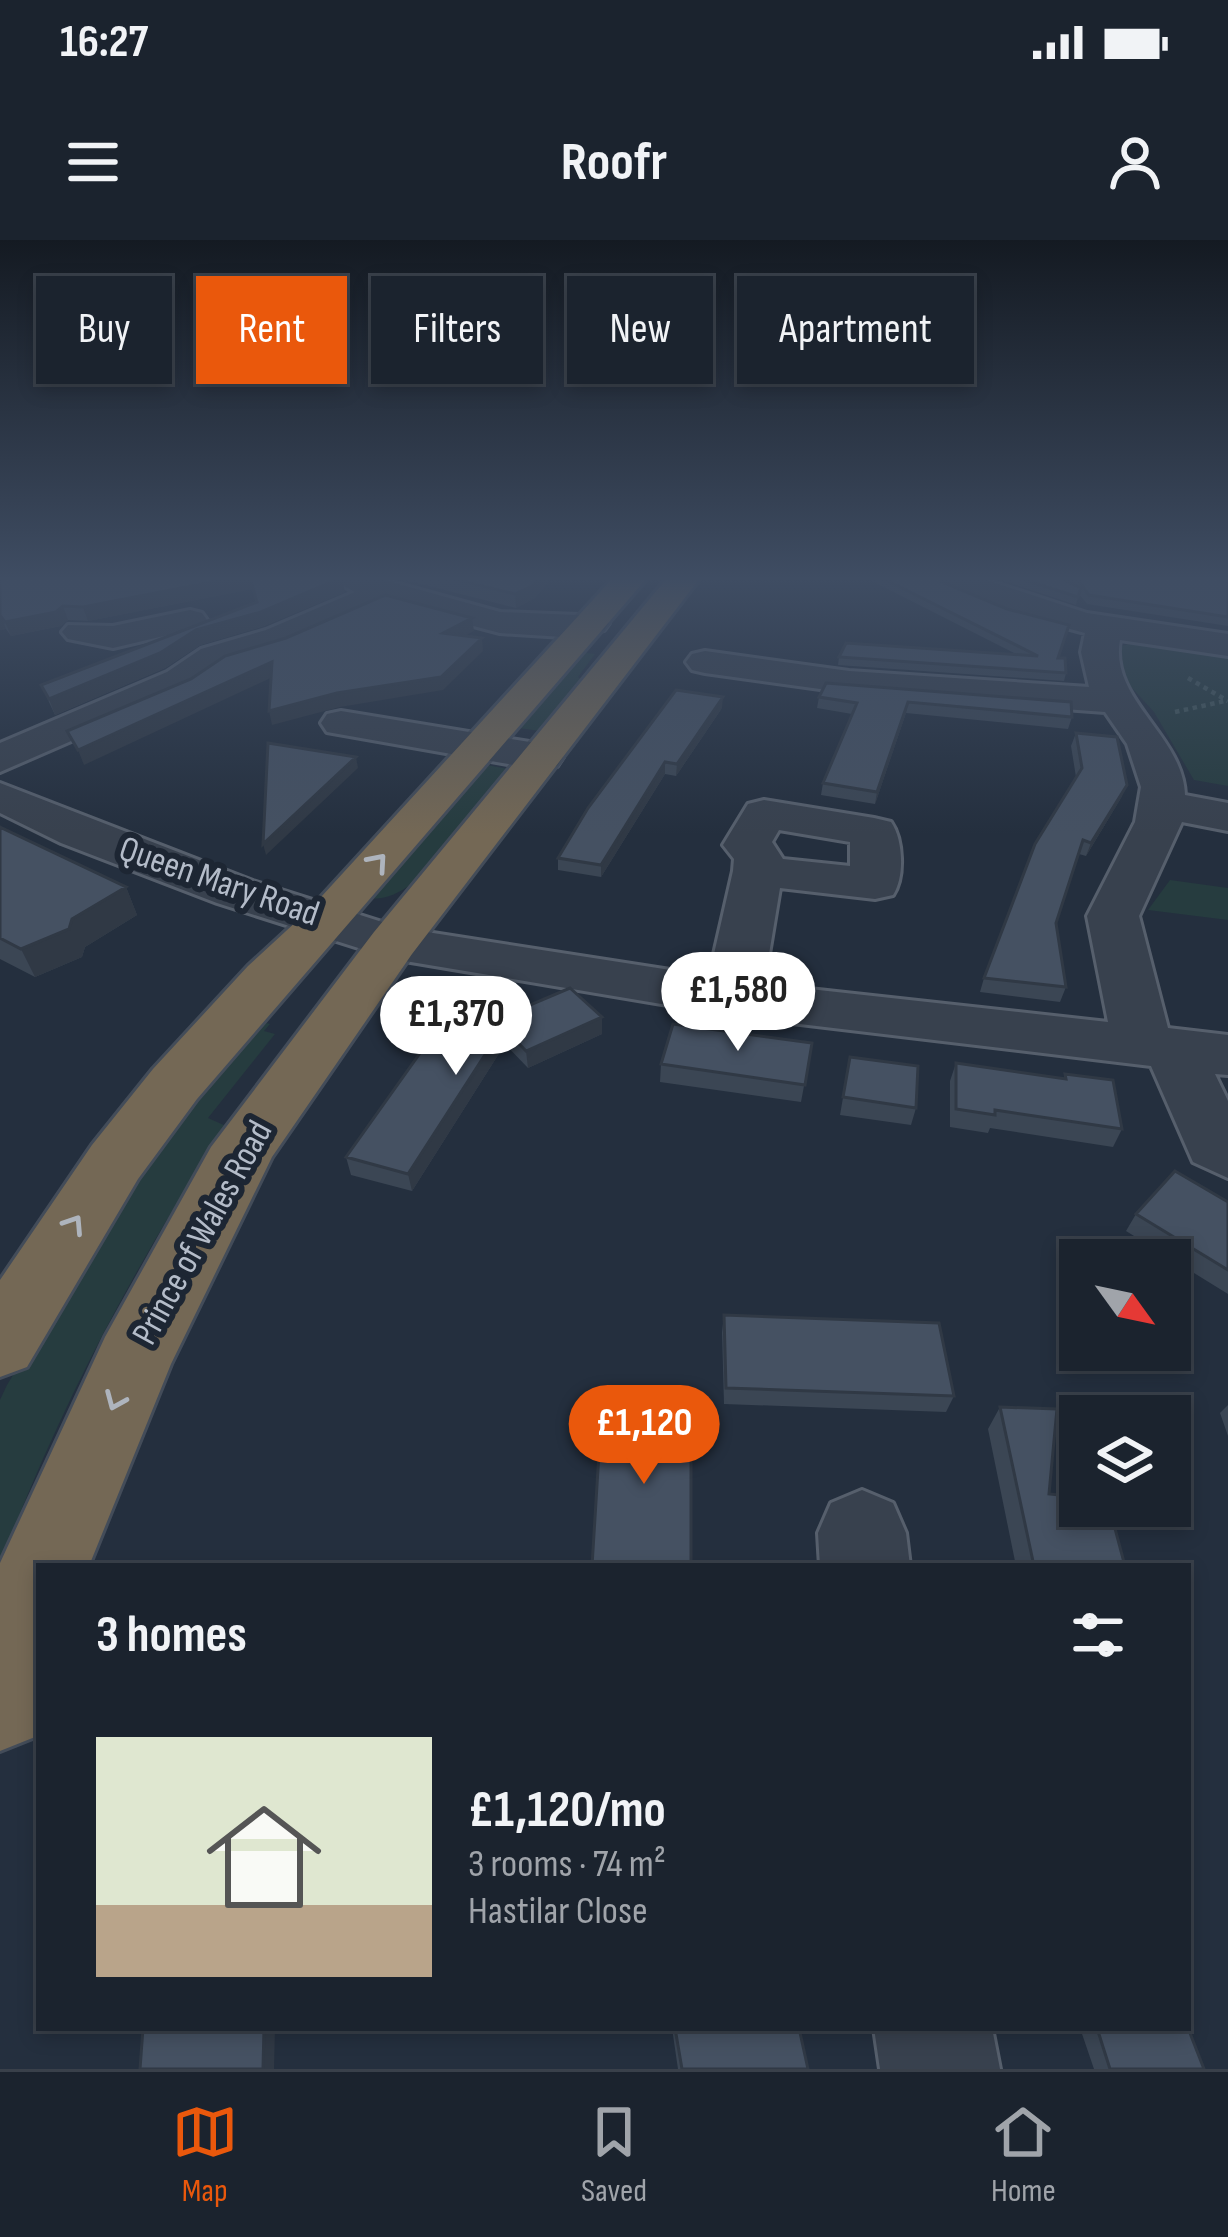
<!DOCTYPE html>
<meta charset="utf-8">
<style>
body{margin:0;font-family:"Sofia Sans Condensed",sans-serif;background:#282f3a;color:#f1f3f6;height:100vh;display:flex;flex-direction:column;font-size:45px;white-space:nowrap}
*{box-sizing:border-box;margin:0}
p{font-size:39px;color:#a0a4aa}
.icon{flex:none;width:66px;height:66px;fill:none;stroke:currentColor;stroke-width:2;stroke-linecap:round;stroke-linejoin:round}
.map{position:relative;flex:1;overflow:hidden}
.side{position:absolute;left:36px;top:1323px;width:1155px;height:468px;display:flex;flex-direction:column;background:#1b232e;border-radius:0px;box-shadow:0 6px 18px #0003,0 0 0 3px #39404a}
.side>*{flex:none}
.guide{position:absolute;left:36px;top:36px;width:1158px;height:108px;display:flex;gap:24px}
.needle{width:78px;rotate:123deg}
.controls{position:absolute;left:1059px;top:999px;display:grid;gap:24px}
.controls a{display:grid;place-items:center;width:132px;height:132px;border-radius:0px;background:#1b232e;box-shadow:0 6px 18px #0003,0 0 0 3px #39404a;font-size:60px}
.price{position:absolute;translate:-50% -102px;padding:0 27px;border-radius:42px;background:#fff;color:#222;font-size:39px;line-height:78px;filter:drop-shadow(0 3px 6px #0008)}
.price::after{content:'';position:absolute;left:50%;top:72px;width:36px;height:27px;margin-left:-18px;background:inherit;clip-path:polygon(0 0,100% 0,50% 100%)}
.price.on{background:#ea580c;color:#fff}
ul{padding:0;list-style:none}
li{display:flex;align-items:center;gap:36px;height:300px;padding:0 60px}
li span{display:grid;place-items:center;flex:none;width:336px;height:240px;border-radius:0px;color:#555}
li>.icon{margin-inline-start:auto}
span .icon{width:144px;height:144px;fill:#fffc;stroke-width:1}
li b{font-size:51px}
h2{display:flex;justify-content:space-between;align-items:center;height:144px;padding:0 60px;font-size:51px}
.tag{padding:0 42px;border-radius:0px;background:#1b232e;box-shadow:0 6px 18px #0003,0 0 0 3px #39404a;font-size:42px;line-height:108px}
.tag.on{background:#ea580c;color:#fff}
.status{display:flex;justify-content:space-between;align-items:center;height:84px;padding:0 60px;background:#1b232e;direction:ltr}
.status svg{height:33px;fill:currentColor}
header{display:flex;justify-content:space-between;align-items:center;height:156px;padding:0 60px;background:#1b232e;font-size:54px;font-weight:700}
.tabs{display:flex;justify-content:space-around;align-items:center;height:168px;border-top:3px solid #39404a;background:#1b232e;font-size:33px;color:#a0a4aa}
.tabs a{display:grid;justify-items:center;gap:6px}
.tabs .on{color:#ea580c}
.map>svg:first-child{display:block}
.green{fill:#263c3f}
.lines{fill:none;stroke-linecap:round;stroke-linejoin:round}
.minor-casing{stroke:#565f6c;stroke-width:6}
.highway-casing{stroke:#434c59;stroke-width:6}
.path{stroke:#44595c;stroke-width:4.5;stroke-dasharray:4.5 4.5;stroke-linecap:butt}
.minor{fill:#38414e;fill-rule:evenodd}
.highway{fill:#746855;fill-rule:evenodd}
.wall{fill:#3b4654}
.shaded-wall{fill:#303945}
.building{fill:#455162;stroke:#303945;stroke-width:3}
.oneway{stroke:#aeb4bd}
.labels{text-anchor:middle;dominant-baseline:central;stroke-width:12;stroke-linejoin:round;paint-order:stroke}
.street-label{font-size:36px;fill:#b4bcc9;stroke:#1d2633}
</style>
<div class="status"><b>16:27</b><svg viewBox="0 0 49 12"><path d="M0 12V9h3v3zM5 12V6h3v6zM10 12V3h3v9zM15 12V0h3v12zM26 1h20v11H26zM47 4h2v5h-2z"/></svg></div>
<header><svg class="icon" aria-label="menu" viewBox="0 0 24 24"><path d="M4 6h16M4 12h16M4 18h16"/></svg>Roofr<svg class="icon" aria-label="person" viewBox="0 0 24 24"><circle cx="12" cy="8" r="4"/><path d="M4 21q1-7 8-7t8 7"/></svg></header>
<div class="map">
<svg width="1228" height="1829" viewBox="0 0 1228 1829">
<rect width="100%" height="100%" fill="#242f3e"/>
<!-- green -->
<path class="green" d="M1145,400L1228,412V546L1194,540L1154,472L1123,438L1121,406Z
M580,412L595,414L578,437L586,444L547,492L512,487Z
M481,524L514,530C485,564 413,673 366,657Z
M1170,640L1228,648V680L1148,670Z
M255,780L270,784L264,791L275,794L208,878L226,886C134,1025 59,1168 0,1324V1160L7,1145L146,915Z"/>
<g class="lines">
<defs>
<path id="minor" d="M329,338H377L500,372L604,376L609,383L604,390L563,397L500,393L386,363L287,407L227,425L193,448L0,532V503L167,432L201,409L266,390L355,352Z
M937,338H980L1087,373L1228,394V416L1120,400C1109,460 1183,495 1185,555L1228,563V591L1182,582L1139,676L1168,788L1228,795V835L1215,834L1228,861V938L1193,922L1151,826L733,776L393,719L217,663L61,603L0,573V543L253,641L401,688L709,736L733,631L734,619L723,605L748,564L764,560L874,578L891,582C903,599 905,637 893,655L875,659L780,648L764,744L1108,782L1087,676L1135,582L1141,547L1127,504L1105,472L849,453L705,433L692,430L686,422L692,414L705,411L849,431L1089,447L1081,412L1085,393L1007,372L942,345ZM779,590L850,602V626L783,619L772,602Z
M190,370L202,373L207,380L202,387L113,408L68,399L62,392L68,385L113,386Z
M341,471L542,504L557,508L563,517L557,526L542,530L327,492L321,483L327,474Z
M862,1250L893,1263L906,1293L910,1326H820L818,1293L831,1263Z
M874,1788H992L1000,1829H880Z"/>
<path id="highway" d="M613,338H647L197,859L138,939L27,1127L0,1137V1040L92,905L153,829L248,726L311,668Z
M667,338H700L412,714L272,917L171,1124L89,1326H39V1486L35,1497L0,1511V1323L105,1097L211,907L374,692Z"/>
</defs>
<!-- minor casing -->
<use href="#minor" class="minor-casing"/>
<!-- highway casing -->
<use href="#highway" class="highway-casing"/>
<!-- path -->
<path class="path" d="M1188,438L1228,461
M1175,472L1225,461"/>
<!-- minor -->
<use href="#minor" class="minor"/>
<!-- highway -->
<use href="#highway" class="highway"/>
</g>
<!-- wall -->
<path class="wall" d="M397,338H552L535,358L516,368Z
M866,338H939L942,342L1058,418L1066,433L1064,441L838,425L839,417L1018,415Z
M996,338H1059L1072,344L1068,338H1228V386L1087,364L1079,354L1076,365Z
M0,340L345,352L264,386L200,405L165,428L55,475L41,445L256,362L252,349L88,381L68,380L61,386L11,396L6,389L0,390Z
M826,443L1072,477L1068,489L906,473L875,564L821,555L823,543L852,474L817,468L819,457Z
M722,468L676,536L665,534L601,637L558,630V618Z
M1076,493L1127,545L1121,558L1086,616L1079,614L1056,683L1066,747L1060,762L980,752L984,738L1076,537L1071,506Z
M0,587L126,647L137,675L85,707L82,717L35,737L0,719Z
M570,748L602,777V794L528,828L505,804L412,951L351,935L346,917L450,799Z
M812,803L801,862L660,842L661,824Z
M850,817L916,868L911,885L840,875Z
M956,823L1063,839L1065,834L1122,889L1113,907L990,888L988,893L950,887V841Z
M1228,962V1054L1126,991L1136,974Z
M724,1075L954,1156L946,1172L724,1164L722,1092Z
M1228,1165V1196L1220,1173Z
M1000,1167L1049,1254L1125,1326H1016L988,1189Z
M672,1788H799L808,1829H678Z
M1080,1788H1188L1204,1829H1094Z"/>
<!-- shaded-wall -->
<path class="shaded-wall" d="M233,338H250L252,349L88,381L83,367Z
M342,338L345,352L264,386L200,405L165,428L55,475L49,459L196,390Z
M540,338H552L535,358L516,368L515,354Z
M63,366L68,380L61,386L11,396L5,382Z
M0,375H1L6,389L0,390Z
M472,378L474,391L445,406L443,393Z
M482,398L483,411L443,450L340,467L272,485L269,471Z
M272,422L275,436L84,525L78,510Z
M723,457L722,468L676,536L677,524Z
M908,462L906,473L875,564L877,552Z
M356,517L358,528L266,615L263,604Z
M665,522V534L601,637V625Z
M1127,545L1121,558L1086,616L1091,603Z
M126,647L137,675L85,707L82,717L35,737L21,709Z
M602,777V794L528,828L526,811Z
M503,787L505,804L412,951L408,934Z
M264,1788H275L274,1829H263Z"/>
<!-- building -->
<path class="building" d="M5,338H233L83,367L63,366L56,372L5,382L0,375V340Z
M250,338H341L261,372L196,390L160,413L49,459L41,445L257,362Z
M450,338H540L534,345L515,354Z
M882,338H939L942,342L1007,369L1069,385L1058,418H1065L1066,433L839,417L846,403L1038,416Z
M1019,338H1059L1081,348L1078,357Z
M1077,338H1228V377L1089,355Z
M385,355L472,378L443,393L482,398L441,437L337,453L269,471L272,422L78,510L67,491L191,439L225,416L286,398Z
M826,443L1071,462L1072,477L908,462L877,552L823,543L857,463L819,457Z
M676,450L723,457L677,524L665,522L601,625L558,618L588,568Z
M1076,493L1117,497L1127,545L1091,603L1083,600L1056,683L1066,747L984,738L1035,604L1082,528Z
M268,503L356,517L263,604Z
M0,587L126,647L72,679L69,689L21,709L0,698Z
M570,748L602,777L526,811L503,787L408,934L346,917L433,795L450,799Z
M673,784L812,803L805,845L661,824Z
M850,817L918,826L916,868L843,857Z
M956,823L1066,839L1065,834L1113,840L1122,889L995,870V875L956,869Z
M1175,931L1228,962V1030L1136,974Z
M724,1075L939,1083L954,1156L726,1148Z
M602,1164L691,1167V1326H592Z
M1000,1167L1057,1169L1049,1254L1080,1257V1266H1109L1125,1326H1034Z
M143,1788H264L263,1829H140Z
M675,1788H799L808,1829H682Z
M1097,1788H1188L1204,1829H1110Z"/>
<!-- one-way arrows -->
<defs><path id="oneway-chevron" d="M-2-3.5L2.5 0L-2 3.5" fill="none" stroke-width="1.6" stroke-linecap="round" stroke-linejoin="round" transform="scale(3)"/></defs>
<g class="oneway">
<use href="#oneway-chevron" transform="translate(378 622) rotate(-49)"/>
<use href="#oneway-chevron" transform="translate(74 984) rotate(-57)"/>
<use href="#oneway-chevron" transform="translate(115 1161) rotate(113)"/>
</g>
<!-- sky -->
<linearGradient id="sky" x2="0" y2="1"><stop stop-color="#141a22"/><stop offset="0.57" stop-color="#3f4d63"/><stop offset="1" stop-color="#3f4d63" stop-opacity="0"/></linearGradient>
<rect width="1228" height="594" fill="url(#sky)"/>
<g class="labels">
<!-- street labels -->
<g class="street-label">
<text transform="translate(219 642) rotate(19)">Queen Mary Road</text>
<text transform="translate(203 993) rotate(-61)">Prince of Wales Road</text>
</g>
</g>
</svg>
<div class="controls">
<a><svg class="needle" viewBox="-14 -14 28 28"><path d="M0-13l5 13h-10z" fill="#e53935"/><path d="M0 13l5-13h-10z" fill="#a0a4aa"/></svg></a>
<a><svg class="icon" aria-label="layers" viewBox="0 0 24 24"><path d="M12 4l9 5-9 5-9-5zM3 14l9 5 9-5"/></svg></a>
</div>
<b class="price" style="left:738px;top:814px">£1,580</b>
<b class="price" style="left:456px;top:838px">£1,370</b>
<b class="price on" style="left:644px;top:1247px">£1,120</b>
<div class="guide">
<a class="tag">Buy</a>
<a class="tag on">Rent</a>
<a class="tag">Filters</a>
<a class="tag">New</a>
<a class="tag">Apartment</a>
</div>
<section class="side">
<h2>3 homes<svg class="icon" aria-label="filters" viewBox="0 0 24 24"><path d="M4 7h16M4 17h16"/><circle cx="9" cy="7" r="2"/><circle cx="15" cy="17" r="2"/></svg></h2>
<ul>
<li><span style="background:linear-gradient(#dfe7d0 70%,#b9a48a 0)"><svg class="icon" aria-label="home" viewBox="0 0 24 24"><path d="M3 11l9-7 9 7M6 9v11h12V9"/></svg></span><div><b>£1,120/mo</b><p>3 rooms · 74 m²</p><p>Hastilar Close</p></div></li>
</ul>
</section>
</div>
<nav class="tabs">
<a class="on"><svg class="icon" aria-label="map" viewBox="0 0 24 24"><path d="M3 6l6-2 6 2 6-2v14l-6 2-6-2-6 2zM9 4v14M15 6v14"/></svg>Map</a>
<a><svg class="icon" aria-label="saved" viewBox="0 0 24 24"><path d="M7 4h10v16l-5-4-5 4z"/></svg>Saved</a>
<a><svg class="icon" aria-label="home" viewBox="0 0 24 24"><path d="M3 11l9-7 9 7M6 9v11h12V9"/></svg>Home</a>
</nav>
